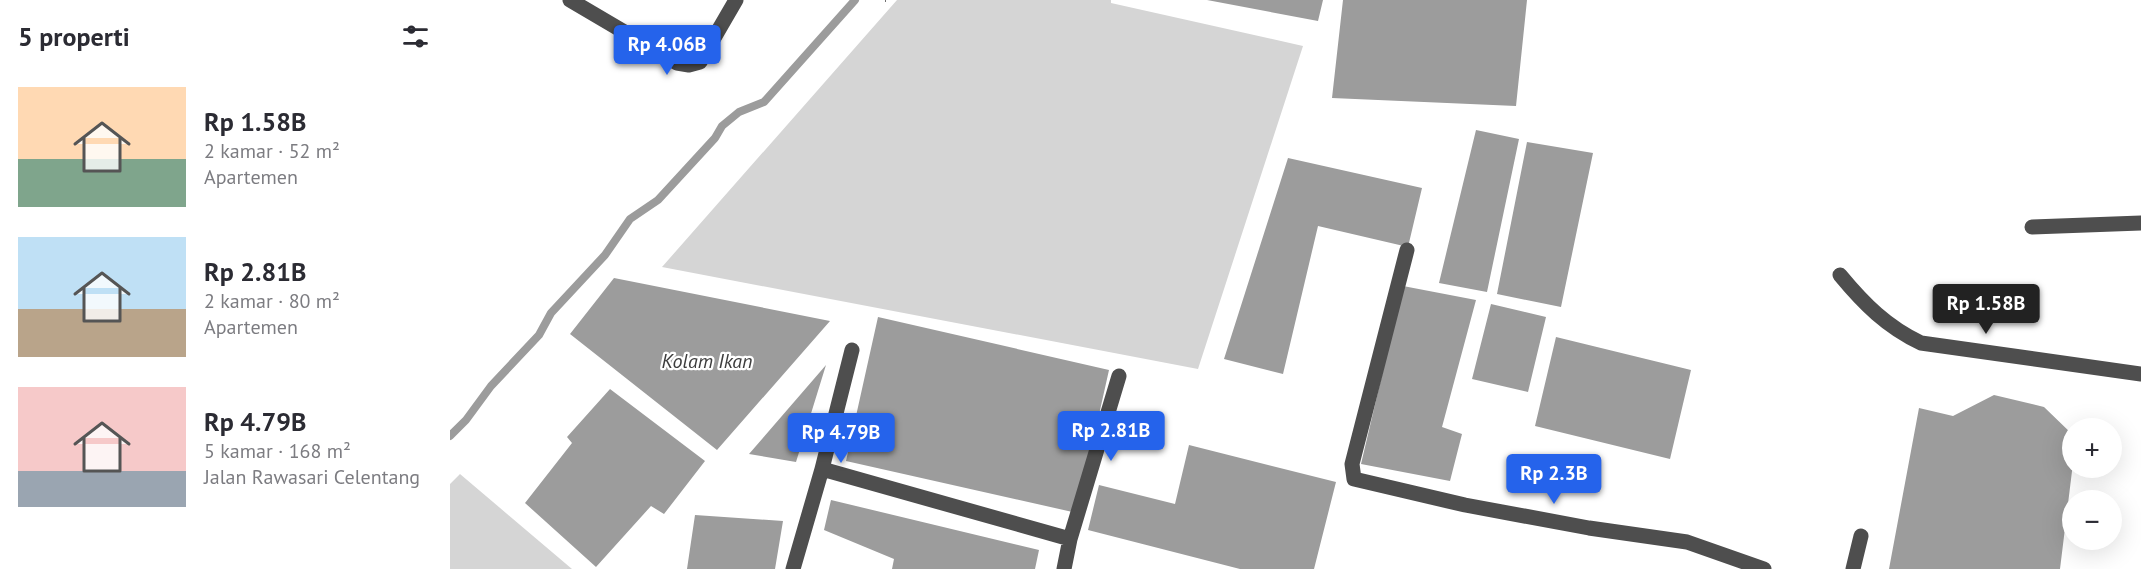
<!DOCTYPE html>
<html lang="id">
<meta charset="utf-8">
<style>
body{margin:0;font-family:"PT Sans",sans-serif;background:#f2f2f3;color:#2b2b33;height:100vh;display:flex;flex-direction:column;font-size:22px;white-space:nowrap}
*{box-sizing:border-box;margin:0}
p{font-size:20px;color:#7c7c81}
.icon{flex:none;width:33px;height:33px;fill:none;stroke:currentColor;stroke-width:2;stroke-linecap:round;stroke-linejoin:round}
.map{position:relative;flex:1;overflow:hidden}
.panel{display:flex;flex-direction:column;background:#fff;width:450px}
.panel>*{flex:none}
.fabs{position:absolute;left:1612px;top:418px;display:grid;gap:12px}
.fabs a{display:grid;place-items:center;width:60px;height:60px;border-radius:50%;background:#fff;box-shadow:0 6px 24px #0002;font-size:30px}
.price{position:absolute;translate:-50% -51px;padding:0 14px;border-radius:6px;background:#2563eb;color:#fff;font-size:20px;line-height:39px;filter:drop-shadow(0 2px 3px #0008)}
.price::after{content:'';position:absolute;left:50%;top:36px;width:18px;height:14px;margin-left:-9px;background:inherit;clip-path:polygon(0 0,100% 0,50% 100%)}
.price.active{background:#222;color:#fff}
ul{padding:0;list-style:none}
li{display:flex;align-items:center;gap:18px;height:150px;padding:0 18px}
li span{display:grid;place-items:center;flex:none;width:168px;height:120px;border-radius:0px;color:#555}
li>.icon{margin-inline-start:auto}
span .icon{width:72px;height:72px;fill:#fffc;stroke-width:1}
li b{font-size:26px}
h2{display:flex;justify-content:space-between;align-items:center;height:72px;padding:0 18px;font-size:26px}
main{display:flex;flex:1;min-height:0}
.map>svg:first-child{display:block}
.green{fill:#d5d5d5}
.water{fill:#9c9c9c}
.lines{fill:none;stroke-linecap:round;stroke-linejoin:round}
.stream{stroke:#9c9c9c;stroke-width:8}
.path{stroke:#707070;stroke-width:4;stroke-dasharray:1.5 3;stroke-linecap:butt}
.minor{stroke:#4e4e4e;stroke-width:15}
.labels{text-anchor:middle;dominant-baseline:central;stroke-width:4.5;stroke-linejoin:round;paint-order:stroke}
.water-label{font-size:20px;font-style:italic;fill:#3d3d3d;stroke:#fff}
</style>
<main>
<section class="panel">
<h2>5 properti<svg class="icon" aria-label="filters" viewBox="0 0 24 24"><path d="M4 7h16M4 17h16"/><circle cx="9" cy="7" r="2"/><circle cx="15" cy="17" r="2"/></svg></h2>
<ul>
<li><span style="background:linear-gradient(#ffd9b3 60%,#7fa58c 0)"><svg class="icon" aria-label="home" viewBox="0 0 24 24"><path d="M3 11l9-7 9 7M6 9v11h12V9"/></svg></span><div><b>Rp 1.58B</b><p>2 kamar · 52 m²</p><p>Apartemen</p></div></li>
<li><span style="background:linear-gradient(#bfe0f5 60%,#b9a48a 0)"><svg class="icon" aria-label="home" viewBox="0 0 24 24"><path d="M3 11l9-7 9 7M6 9v11h12V9"/></svg></span><div><b>Rp 2.81B</b><p>2 kamar · 80 m²</p><p>Apartemen</p></div></li>
<li><span style="background:linear-gradient(#f6c9c9 70%,#9aa5b1 0)"><svg class="icon" aria-label="home" viewBox="0 0 24 24"><path d="M3 11l9-7 9 7M6 9v11h12V9"/></svg></span><div><b>Rp 4.79B</b><p>5 kamar · 168 m²</p><p>Jalan Rawasari Celentang</p></div></li>
</ul>
</section>
<div class="map">
<svg width="1691" height="569" viewBox="0 0 1691 569">
<rect width="100%" height="100%" fill="#fff"/>
<!-- green -->
<path class="green" d="M447,0H661V3L853,46L748,369L212,267Z
M10,474L122,569H0V484Z"/>
<!-- water -->
<path class="water" d="M757,0H873L868,21Z
M893,0H1077L1066,106L882,98Z
M1026,130L1069,139L1037,292L989,283Z
M1077,142L1143,153L1111,307L1047,294Z
M838,158L972,188L958,247L868,226L833,374L774,359Z
M164,278L380,321L267,450L120,334Z
M953,286L1026,300L992,427L1012,434L1000,481L911,464Z
M1041,304L1096,317L1078,392L1022,379Z
M428,317L659,370L627,513L396,461Z
M1106,337L1241,370L1220,459L1085,426Z
M376,365L346,462L299,454Z
M160,389L255,461L214,514L201,506L146,567L75,503L122,443L117,437Z
M1544,395L1594,407L1623,435V463L1610,569H1439L1469,408L1503,416Z
M739,445L886,482L864,569H790L638,530L649,485L725,504Z
M381,500L589,550L585,569H442L444,559L374,530Z
M245,515L333,521L325,569H237Z"/>
<g class="lines">
<!-- stream -->
<path class="stream" d="M0,436L16,420L41,386L89,335L101,313L155,255L180,219L208,200L265,138L272,126L289,112L314,102L405,0"/>
<!-- path -->
<path class="path" d="M435,0H436"/>
<!-- minor -->
<path class="minor" d="M120,0L227,63L239,65L250,62L286,0
M1582,227L1691,223
M957,250L902,464L904,479L1015,505L1139,528L1237,542L1314,569
M1390,275C1414,304 1437,327 1471,343L1691,374
M372,469L620,539L614,569
M620,539L669,376
M343,569L372,469L402,350
M1403,569L1411,536"/>
</g>
<g class="labels">
<!-- water labels -->
<g class="water-label">
<text x="257" y="361">Kolam Ikan</text>
</g>
</g>
</svg>
<div class="fabs">
<a>+</a>
<a>−</a>
</div>
<b class="price" style="left:217px;top:76px">Rp 4.06B</b>
<b class="price active" style="left:1536px;top:335px">Rp 1.58B</b>
<b class="price" style="left:661px;top:462px">Rp 2.81B</b>
<b class="price" style="left:391px;top:464px">Rp 4.79B</b>
<b class="price" style="left:1104px;top:505px">Rp 2.3B</b>
</div>
</main>
